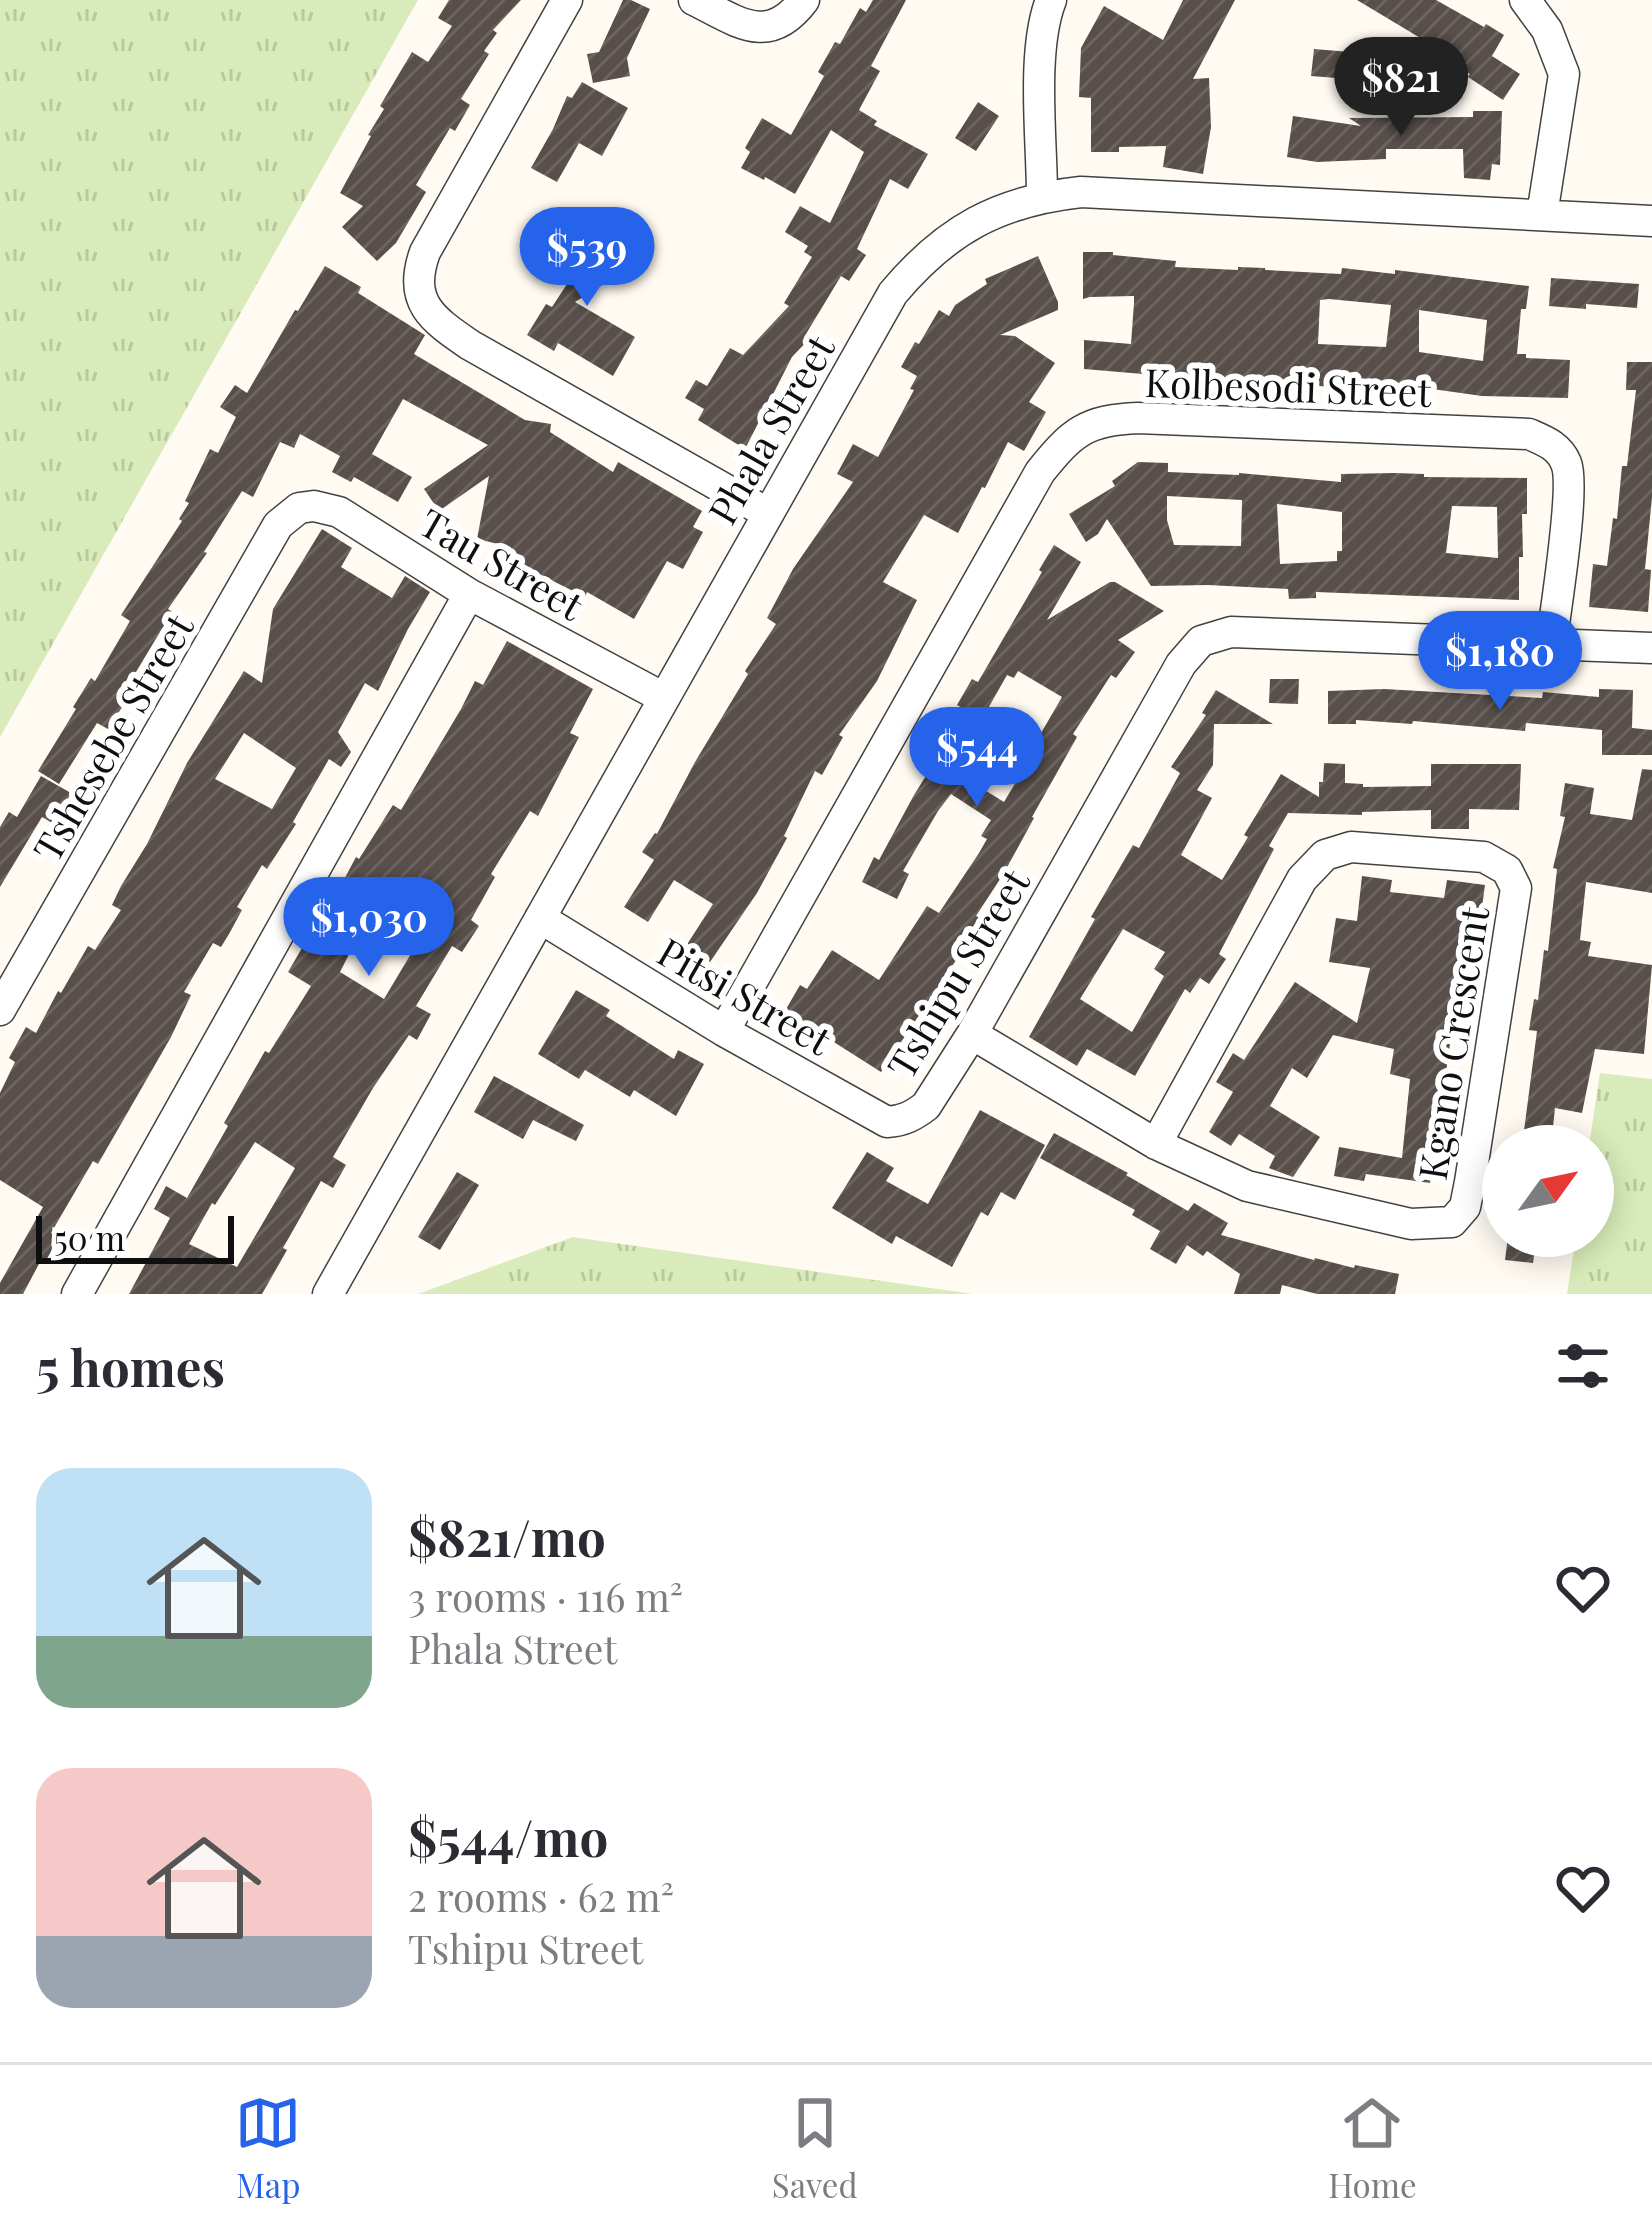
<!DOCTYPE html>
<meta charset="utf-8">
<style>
body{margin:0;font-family:"Playfair Display",serif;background:#f7f7f7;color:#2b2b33;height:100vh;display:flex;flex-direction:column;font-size:45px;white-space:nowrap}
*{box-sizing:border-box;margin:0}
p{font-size:39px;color:#7c7c81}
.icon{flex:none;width:66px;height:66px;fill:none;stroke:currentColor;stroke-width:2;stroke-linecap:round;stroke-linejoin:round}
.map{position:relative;height:1294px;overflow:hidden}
.drawer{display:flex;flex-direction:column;background:#fff;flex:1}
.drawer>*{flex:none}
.needle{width:78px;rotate:57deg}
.tools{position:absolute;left:1482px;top:1125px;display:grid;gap:24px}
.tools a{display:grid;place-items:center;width:132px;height:132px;border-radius:50%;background:#fff;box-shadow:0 6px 30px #0003;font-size:60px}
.scale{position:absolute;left:36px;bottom:30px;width:198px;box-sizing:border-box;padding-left:12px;border:6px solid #0f0f0f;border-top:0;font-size:33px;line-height:42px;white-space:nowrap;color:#0f0f0f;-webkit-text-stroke:9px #fff;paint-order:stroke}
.price{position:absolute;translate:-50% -102px;padding:0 27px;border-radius:42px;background:#2563eb;color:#fff;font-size:39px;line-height:78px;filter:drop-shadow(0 3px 6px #0008)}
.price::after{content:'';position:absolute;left:50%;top:72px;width:36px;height:27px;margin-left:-18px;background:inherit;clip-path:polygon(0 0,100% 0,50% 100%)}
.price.active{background:#222;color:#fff}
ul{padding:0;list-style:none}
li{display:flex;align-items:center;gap:36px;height:300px;padding:0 36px}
li span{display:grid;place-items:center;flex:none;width:336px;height:240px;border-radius:36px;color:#555}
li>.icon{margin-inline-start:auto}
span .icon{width:144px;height:144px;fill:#fffc;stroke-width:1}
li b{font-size:51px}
h2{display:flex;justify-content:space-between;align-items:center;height:144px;padding:0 36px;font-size:51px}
.tab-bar{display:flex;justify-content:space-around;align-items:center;height:168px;border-top:3px solid #e1e1e2;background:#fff;font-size:33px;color:#7c7c81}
.tab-bar a{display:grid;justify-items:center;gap:6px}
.tab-bar .active{color:#2563eb}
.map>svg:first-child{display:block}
.grass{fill:url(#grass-tufts)}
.building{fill:url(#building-hatch);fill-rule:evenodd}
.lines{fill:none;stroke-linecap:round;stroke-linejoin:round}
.minor-casing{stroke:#424242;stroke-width:33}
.minor{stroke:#fff;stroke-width:30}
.labels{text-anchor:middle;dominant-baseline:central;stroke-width:12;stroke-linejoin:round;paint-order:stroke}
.street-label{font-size:39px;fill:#0f0f0f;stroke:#fff}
</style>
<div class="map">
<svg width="1652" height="1294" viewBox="0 0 1652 1294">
<defs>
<pattern id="grass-tufts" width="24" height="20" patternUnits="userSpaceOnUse" patternTransform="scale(3)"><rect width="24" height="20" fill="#d9ebba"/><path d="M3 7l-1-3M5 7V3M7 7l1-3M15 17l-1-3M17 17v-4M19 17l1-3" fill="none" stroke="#b9c89f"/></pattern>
<pattern id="building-hatch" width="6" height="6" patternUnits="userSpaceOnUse" patternTransform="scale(3)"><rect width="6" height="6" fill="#584f4b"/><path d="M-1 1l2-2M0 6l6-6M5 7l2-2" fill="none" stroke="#6b6461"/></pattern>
</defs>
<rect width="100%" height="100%" fill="#fffbf2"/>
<!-- grass -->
<path class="grass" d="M0,0H418L0,737Z
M1600,1073L1652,1079V1294H1567L1576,1236H1593V1146H1589Z
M573,1237L973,1294H418Z"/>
<!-- building -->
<path class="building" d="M449,0H521L493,30L497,33L484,51L489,54L461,99L470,105L455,131L450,128L416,185L426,192L396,243L377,261L342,227L363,206L340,193L371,136L368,135L384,109L380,106L412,52L428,62L452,26L438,18Z
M623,0H631L650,9L627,58L630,76L593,83L587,54L599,52Z
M873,0H906L871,66L880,71L859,110L877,121L874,125L928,154L908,189L890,179L857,249L866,255L849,281L841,276L806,334L810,338L792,357L745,449L698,420L704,409L685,398L696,380L707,386L730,348L743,355L789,306L784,303L812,257L804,252L808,246L785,232L800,206L830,223L864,152L831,130L795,194L765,177L764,180L741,168L750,152L745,148L762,118L791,135L824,76L818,72L835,42L840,44L860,8L866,12Z
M1183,0H1235L1193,79L1209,78L1211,127L1203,174L1163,167L1166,146L1119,147V152H1091V98L1079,97L1081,48L1104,6L1163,40Z
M1357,0H1436L1484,27L1486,24L1504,35L1492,56L1520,74L1503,100L1468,77L1470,74L1424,47L1427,42Z
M1314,49L1350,52L1349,79L1311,76Z
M582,82L628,108L602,156L579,143L557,182L531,168L553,129L567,96L572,98Z
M978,102L999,116L976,151L955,138Z
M1473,111H1502L1500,165L1492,164L1490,180L1464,178L1463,149H1386V159L1317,162L1287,157L1293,116L1361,126L1349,118L1473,117Z
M602,231L611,246L620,240L632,258L622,264L626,270L575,302L635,337L613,376L558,343L554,351L527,335L546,304L552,307L582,261L575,248Z
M1083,252H1113V255L1176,261L1175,267L1238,270V267L1265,268V270L1341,274L1342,268L1395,274V270L1529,286L1526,309H1521L1517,354H1526V358L1570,360L1568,398L1482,396L1418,387V397L1335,395L1336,387L1267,383L1268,391L1236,393V383L1178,380V377L1084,369V340L1131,344L1134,303V296L1090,297L1083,299ZM1329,299L1391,305L1386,347L1318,344L1320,300ZM1419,310L1487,320L1483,361L1419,352Z
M1038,256L1058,302V310L1000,335L1015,336L1055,363L1029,402L1046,412L1024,451L1008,442L985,488L982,487L958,533L924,515L883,582L917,600L877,681L839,735L843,737L822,775L815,771L784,836L787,838L757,893L710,962L686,946L713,904L674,880L648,922L624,907L654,860L642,852L655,833L657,834L695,762L748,674L745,671L776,624L767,618L793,569L853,482L837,474L853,444L878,457L914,390L910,389L917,376L901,367L915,342L919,344L939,310L949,316L955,305L987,284L985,279Z
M325,266L361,287L358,293L425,335L414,354L525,420L551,424L550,432L613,472L618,462L702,511L693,527L703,532L683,569L667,561L634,619L587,592L585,597L531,570L507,556L511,547L477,539L489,476L439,511L424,489L488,445L403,399L372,454L412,477L398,502L354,477L351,482L332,472L340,456L300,434L294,448L280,442L253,497L242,491L204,552L207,553L168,609L172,612L121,697L126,701L108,729L97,723L59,784L38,771L76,709L73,707L91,678L95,681L130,621L121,615L182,521L179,519L189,503L185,501L210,449L218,453L236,417L220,407L235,385L247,393L295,310L298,311Z
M1551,278L1639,284L1637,308L1586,304V309L1549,306Z
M1627,362H1652V497L1645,569L1651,570L1648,612L1589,607L1593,564L1607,566L1613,518L1617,519L1622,466H1627L1636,390H1626Z
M1138,462L1168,463V472L1239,475V473L1341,482V474L1395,473L1424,474V477L1527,478V514H1522L1523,557H1519V600L1316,592V598L1289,599L1288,589L1208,585L1151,586L1107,519L1098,534L1086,542L1069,514L1115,486L1112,481ZM1167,496L1242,500L1241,546L1174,545L1167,520ZM1277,504L1342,512V551H1337V561L1280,564ZM1452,506L1497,507L1498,558L1446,553Z
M322,529L352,548L341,567L392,598L405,576L430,592L408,629L378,691L365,683L338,732L351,752L341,767L329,759L293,822L296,824L267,869L262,865L237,907L242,910L229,934L221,947L213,943L184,992L191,995L171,1037L98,1164L93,1161L51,1233L59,1237L44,1264L40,1262L23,1294H0V1283L43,1207L0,1180V1093L15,1062L9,1058L26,1027L36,1033L58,991L61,993L88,946L95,950L121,910L112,905L121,886L147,844L187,763L244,671L262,683L273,609ZM244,733L296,768L272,809L215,779Z
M1054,545L1081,562L1047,620L1110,582H1115L1164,611L1118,640L1135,652L1116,678L1111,675L1073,734L1077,737L1032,817L1034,818L1004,873L976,916L983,920L881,1072L785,1011L800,985L807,989L832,950L879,980L927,906L939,913L979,853L987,839L981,836L991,820L951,794L938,811L903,871L909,874L897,899L862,882L874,857L879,860L914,795L957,726L983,741L962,776L1004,802L1037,746L1034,745L1062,697L1018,671L1014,678L1007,675L982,719L957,705L972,679L978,682L1042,572L1039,570Z
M507,641L593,689L570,733L579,737L538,816L530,811L491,874L495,877L471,920L479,926L462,952L452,946L416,1006L431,1014L417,1040L409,1035L373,1088L333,1157L346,1165L333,1188L321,1181L283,1248L287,1250L262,1294H129L170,1218L154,1209L166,1186L187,1198L228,1126L224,1123L265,1051L269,1053L311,986L288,972L302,948L306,951L356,857L359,859L393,805L401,810L461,709L475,681L483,685ZM366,921L412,952L384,999L340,972ZM255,1142L295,1168L237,1267L189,1244L212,1203L215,1205Z
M1270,679H1299L1298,704L1269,703Z
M1384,689L1542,698L1543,692L1599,697V689L1633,690L1632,728L1652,730V755H1602V730L1526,723L1525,731L1413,721L1412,724L1356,720V724H1328V691Z
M1216,690L1273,724H1214L1213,765L1197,790L1212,798L1181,855L1222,880L1248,837L1244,835L1281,774L1319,797V782H1323L1324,763L1345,764V783L1363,784V787L1431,786V764H1521L1519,810L1469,809V829H1431V810L1362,812V815L1288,813L1269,846L1274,849L1219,954L1226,959L1209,984L1200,978L1190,993L1185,989L1135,1076L1087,1049L1077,1066L1029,1037L1095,919L1091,917L1133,845L1139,848L1180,773L1171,767L1206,715L1202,713ZM1123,929L1165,952L1154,969L1164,976L1132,1032L1080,999Z
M1642,769L1652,770V893L1586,882L1580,940L1591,942L1588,956L1652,965L1644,1054L1595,1049L1582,1113L1555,1108L1551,1146H1522L1537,1031L1529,1030L1534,999L1538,1000L1544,950L1548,951L1557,869L1553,868L1565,817L1560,816L1565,783L1594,788L1590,814L1632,820Z
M41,776L71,793L54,824L42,817L0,887V827L9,812L17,817Z
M1362,876L1392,880L1390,892L1444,898L1447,880L1485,885L1477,944L1472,943L1467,978H1462L1457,1029H1452L1446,1073H1444L1430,1183L1366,1174L1364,1181L1334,1176L1339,1147L1402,1158L1410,1079L1390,1074L1394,1049L1333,1035L1307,1078L1292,1068L1270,1106L1320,1137L1293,1177L1269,1168L1275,1156L1239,1134L1231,1146L1209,1132L1233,1092L1216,1082L1233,1053L1244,1060L1295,982L1357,1023L1370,968L1329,962L1336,918L1357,921Z
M576,990L610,1010L606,1016L674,1059L678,1050L704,1064L676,1116L634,1090L630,1097L585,1070L579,1079L538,1054Z
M494,1076L584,1125L576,1141L533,1120L523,1139L474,1112Z
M980,1110L1045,1145L1015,1200L1001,1192L988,1216L981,1212L952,1267L896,1236L892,1244L832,1208L867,1152L894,1168L886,1181L928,1204Z
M1054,1133L1128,1173L1126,1175L1188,1211L1194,1203L1228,1223L1221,1235L1314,1260L1315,1258L1354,1268L1355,1265L1399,1274L1395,1294H1317L1282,1285L1280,1294H1234L1240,1274L1207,1251L1203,1256L1187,1245L1176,1264L1150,1249L1160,1231L1132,1215L1135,1210L1040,1158Z
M457,1172L479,1185L440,1250L418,1237Z
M1508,1236H1537L1533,1263L1505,1260Z"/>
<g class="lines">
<defs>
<path id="minor" d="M567,0L425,252C407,302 432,319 470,345L767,513
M694,0C737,21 768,48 804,0
M1525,0L1547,30L1564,74L1542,215
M1042,196C1042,140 1031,51 1051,0
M540,918L724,1031L887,1122C903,1121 913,1116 926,1106L972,1034L1181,664L1201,641L1231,632L1652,648
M0,1010L278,525L299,508L314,506L339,512L469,594L664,698
M724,1031L1040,472C1072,432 1086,420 1138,418L1529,434C1545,441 1559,446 1566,463C1576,486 1555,613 1551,646
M972,1034L1156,1144L1247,1186L1411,1224L1452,1222L1465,1207L1470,1182L1516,888L1507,870L1484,857L1351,847L1325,855L1302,879L1156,1144
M77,1294L469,594
M328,1294L893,293C946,230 998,201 1081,192L1652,221"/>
</defs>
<!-- minor casing -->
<use href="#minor" class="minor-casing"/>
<!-- minor -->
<use href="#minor" class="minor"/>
</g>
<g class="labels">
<!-- street labels -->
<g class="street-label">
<text transform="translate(1288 386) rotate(2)">Kolbesodi Street</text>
<text transform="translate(770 429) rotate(-60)">Phala Street</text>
<text transform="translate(502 563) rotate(30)">Tau Street</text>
<text transform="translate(112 737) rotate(-60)">Tshesebe Street</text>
<text transform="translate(957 973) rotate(-59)">Tshipu Street</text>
<text transform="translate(745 995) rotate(30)">Pitsi Street</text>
<text transform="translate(1452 1043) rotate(-81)">Kgano Crescent</text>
</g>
</g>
</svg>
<div class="tools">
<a><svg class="needle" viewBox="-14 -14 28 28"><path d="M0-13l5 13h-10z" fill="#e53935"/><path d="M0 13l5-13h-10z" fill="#7c7c81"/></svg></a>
</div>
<div class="scale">50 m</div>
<b class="price active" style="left:1401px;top:139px">$821</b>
<b class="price" style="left:587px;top:309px">$539</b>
<b class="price" style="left:1500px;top:713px">$1,180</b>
<b class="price" style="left:977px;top:809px">$544</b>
<b class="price" style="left:369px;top:979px">$1,030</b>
</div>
<section class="drawer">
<h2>5 homes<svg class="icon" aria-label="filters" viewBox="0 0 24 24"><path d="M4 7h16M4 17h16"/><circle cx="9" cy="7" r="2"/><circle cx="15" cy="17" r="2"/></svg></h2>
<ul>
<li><span style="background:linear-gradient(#bfe0f5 70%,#7fa58c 0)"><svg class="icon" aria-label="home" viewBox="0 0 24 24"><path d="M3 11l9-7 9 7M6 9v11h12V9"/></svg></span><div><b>$821/mo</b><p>3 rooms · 116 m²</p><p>Phala Street</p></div><svg class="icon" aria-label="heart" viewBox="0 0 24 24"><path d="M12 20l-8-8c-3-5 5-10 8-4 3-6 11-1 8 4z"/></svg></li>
<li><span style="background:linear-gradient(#f6c9c9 70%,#9aa5b1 0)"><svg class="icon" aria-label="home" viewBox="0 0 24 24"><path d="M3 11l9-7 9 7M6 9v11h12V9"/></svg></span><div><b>$544/mo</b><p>2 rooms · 62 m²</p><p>Tshipu Street</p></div><svg class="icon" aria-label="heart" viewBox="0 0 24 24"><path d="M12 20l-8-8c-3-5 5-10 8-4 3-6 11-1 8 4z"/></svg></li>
</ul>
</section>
<nav class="tab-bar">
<a class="active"><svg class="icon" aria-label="map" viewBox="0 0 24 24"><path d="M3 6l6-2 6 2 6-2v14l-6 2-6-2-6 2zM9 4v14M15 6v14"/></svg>Map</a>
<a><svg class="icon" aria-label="saved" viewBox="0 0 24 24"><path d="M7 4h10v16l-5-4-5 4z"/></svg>Saved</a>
<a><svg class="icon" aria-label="home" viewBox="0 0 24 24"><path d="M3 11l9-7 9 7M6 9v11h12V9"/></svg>Home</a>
</nav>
